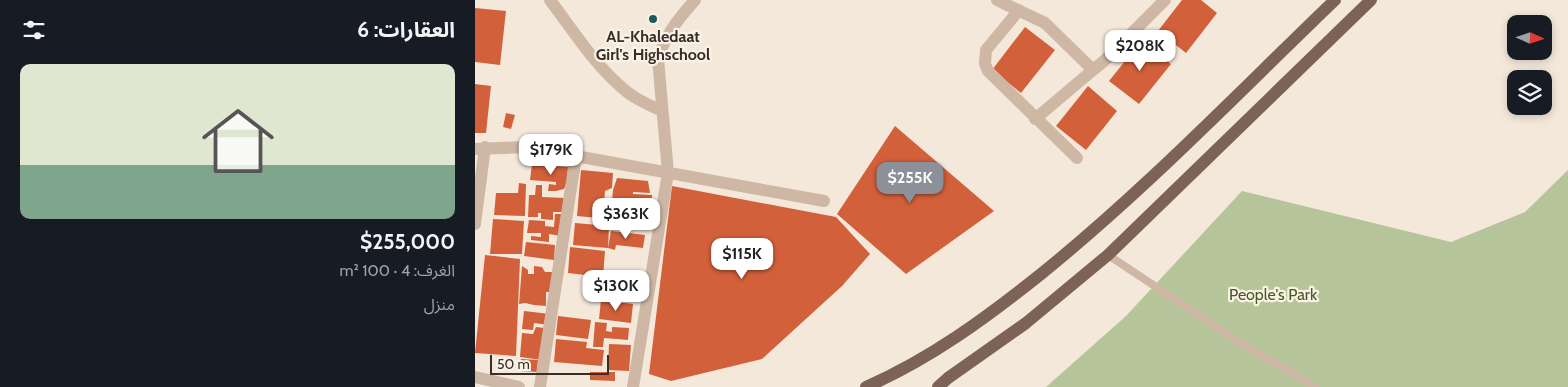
<!DOCTYPE html>
<html lang="ar">
<meta charset="utf-8">
<style>
body{margin:0;font-family:Cabin,"Noto Sans Arabic",sans-serif;background:#242831;color:#f1f3f6;direction:rtl;height:100vh;display:flex;flex-direction:column;font-size:19px;white-space:nowrap}
*{box-sizing:border-box;margin:0}
p{font-size:16px;color:#9ea1a6}
.icon{flex:none;width:28px;height:28px;fill:none;stroke:currentColor;stroke-width:2;stroke-linecap:round;stroke-linejoin:round}
.map{position:relative;flex:1;overflow:hidden;direction:ltr}
.drawer{display:flex;flex-direction:column;background:#171b24;width:475px}
.drawer>*{flex:none}
.needle{width:32px;rotate:93deg}
.controls{position:absolute;left:1032px;top:15px;display:grid;gap:10px}
.controls a{display:grid;place-items:center;width:45px;height:45px;border-radius:10px;background:#171b24;box-shadow:0 2px 8px #0003;font-size:25px}
.scale{position:absolute;left:15px;bottom:12px;width:119px;box-sizing:border-box;padding-left:5px;border:2px solid #392d27;border-top:0;font-size:14px;line-height:18px;white-space:nowrap;color:#392d27;-webkit-text-stroke:4px #fbf2e7;paint-order:stroke}
.price{position:absolute;translate:-50% -42px;padding:0 11px;border-radius:10px;background:#fff;color:#222;font-size:16px;line-height:32px;filter:drop-shadow(0 1px 2px #0008)}
.price::after{content:'';position:absolute;left:50%;top:30px;width:15px;height:11px;margin-left:-8px;background:inherit;clip-path:polygon(0 0,100% 0,50% 100%)}
.price.on{background:#8c9099;color:#fff}
ul{padding:0;list-style:none}
li{display:grid;align-content:center;gap:10px;height:265px;padding:0 20px}
li span{display:grid;place-items:center;height:155px;border-radius:10px;color:#555}
li>.icon{margin-inline-start:auto}
span .icon{width:90px;height:90px;fill:#fffc;stroke-width:1}
li b{font-size:21px}
h2{display:flex;justify-content:space-between;align-items:center;height:60px;padding:0 20px;font-size:21px}
main{display:flex;flex:1;min-height:0}
.map>svg:first-child{display:block}
.park{fill:#b6c599}
.building{fill:#d2603a}
.lines{fill:none;stroke-linecap:round;stroke-linejoin:round}
.lane{stroke:#ceb8a5;stroke-width:8}
.street{stroke:#ceb8a5;stroke-width:12}
.primary{stroke:#7c6356;stroke-width:12}
.poi-dot{fill:#185a5f;stroke:#fbf2e7;stroke-width:2}
.labels{text-anchor:middle;dominant-baseline:central;stroke-width:4.5;stroke-linejoin:round;paint-order:stroke}
.poi-label{font-size:16px;font-weight:bold;fill:#392d27;stroke:#fbf2e7}
.park-label{font-size:16px;fill:#475a28;stroke:#fbf2e7}
</style>
<main>
<div class="map">
<svg width="1093" height="387" viewBox="0 0 1093 387">
<rect width="100%" height="100%" fill="#f4e8da"/>
<!-- park -->
<path class="park" d="M1093,170V387H571L651,316L767,191L976,242L1050,212Z"/>
<!-- building -->
<path class="building" d="M707,0H726L742,13L711,53L683,31Z
M0,8L31,11L25,65L0,62Z
M550,27L580,50L546,93L517,70Z
M667,40L696,64L664,104L634,81Z
M0,84L16,86L11,133H0Z
M613,86L642,111L611,150L581,126Z
M31,113L40,115L36,129L28,127Z
M420,126L519,211L431,274L362,214Z
M57,164L93,167L92,182L89,189L81,191H73L74,184L81,185V182L55,180Z
M106,170L138,173L137,188L130,191L129,204H135L134,219L102,216Z
M142,178L173,181L175,193L158,192V194L177,195L175,220L152,218L153,200H150L149,216L136,214L138,190Z
M44,183L51,184L50,216L19,215L21,193H43Z
M61,185H67V197L91,198L90,212H78V220L66,219V213H63V217H53L54,195H60Z
M197,186L361,217L395,254L367,286L287,359L196,381L174,374Z
M80,214H89L86,236L74,234V242L56,240V236L66,237V233H52L54,220L70,221V226L79,227Z
M18,219L49,221L47,254H15Z
M100,223L134,226L133,248L98,245Z
M136,231L170,235L168,248L141,245L140,250L133,248Z
M51,242L80,245L79,260L49,256Z
M95,247L130,251L128,277L93,273Z
M10,255L45,259L41,356L0,353Z
M47,266L53,270V274H59V266L67,267L70,272H78L77,292H71V306L59,305L50,303L44,304Z
M129,276L162,280L160,299L127,295Z
M126,300L158,304L156,323L124,319Z
M49,311L75,314L74,325L59,323L58,330L47,329Z
M83,316L116,320L113,339L81,335Z
M120,322L132,323L131,331L137,332V327L154,328L153,340L129,338L128,347H118Z
M61,327L70,328L67,360L45,357L47,333L58,334Z
M81,339L112,342L111,348L129,350L127,366L79,362Z
M134,344L156,345L154,371L133,370Z
M46,359L63,360L62,372L45,371Z
M115,372H140V381L115,380Z"/>
<g class="lines">
<!-- lane -->
<path class="lane" d="M633,255L764,342L840,387"/>
<!-- street -->
<path class="street" d="M75,0C97,29 117,61 144,85C156,97 172,104 187,111
M522,0L570,23L618,70L629,61L690,0
M544,10L511,50L510,64L513,71L602,158
M560,119L618,70
M0,149L51,147L349,201
M0,224L10,147
M0,377L44,387
M65,387L101,156
M158,387L193,173L183,59C190,35 204,18 220,0"/>
<!-- primary -->
<path class="primary" d="M391,387C455,359 511,318 566,274C670,190 763,93 860,0
M463,387L473,378L551,323L633,255L896,0"/>
</g>
<!-- markers -->
<circle class="poi-dot" cx="178" cy="19" r="5"/>
<g class="labels">
<!-- poi labels -->
<g class="poi-label">
<text x="178" y="36">AL-Khaledaat<tspan x="178" dy="18">Girl's Highschool</tspan></text>
</g>
<!-- park labels -->
<g class="park-label">
<text x="798" y="294">People's Park</text>
</g>
</g>
</svg>
<div class="controls">
<a><svg class="needle" viewBox="-14 -14 28 28"><path d="M0-13l5 13h-10z" fill="#e53935"/><path d="M0 13l5-13h-10z" fill="#9ea1a6"/></svg></a>
<a><svg class="icon" aria-label="layers" viewBox="0 0 24 24"><path d="M12 4l9 5-9 5-9-5zM3 14l9 5 9-5"/></svg></a>
</div>
<div class="scale">50 m</div>
<b class="price" style="left:665px;top:72px">$208K</b>
<b class="price" style="left:76px;top:176px">$179K</b>
<b class="price on" style="left:435px;top:204px">$255K</b>
<b class="price" style="left:151px;top:240px">$363K</b>
<b class="price" style="left:267px;top:280px">$115K</b>
<b class="price" style="left:141px;top:312px">$130K</b>
</div>
<section class="drawer">
<h2>العقارات: 6<svg class="icon" aria-label="filters" viewBox="0 0 24 24"><path d="M4 7h16M4 17h16"/><circle cx="9" cy="7" r="2"/><circle cx="15" cy="17" r="2"/></svg></h2>
<ul>
<li><span style="background:linear-gradient(#dfe7d0 65%,#7fa58c 0)"><svg class="icon" aria-label="home" viewBox="0 0 24 24"><path d="M3 11l9-7 9 7M6 9v11h12V9"/></svg></span><div><b>$255,000</b><p>الغرف: 4 · 100 m²</p><p>منزل</p></div></li>
</ul>
</section>
</main>
